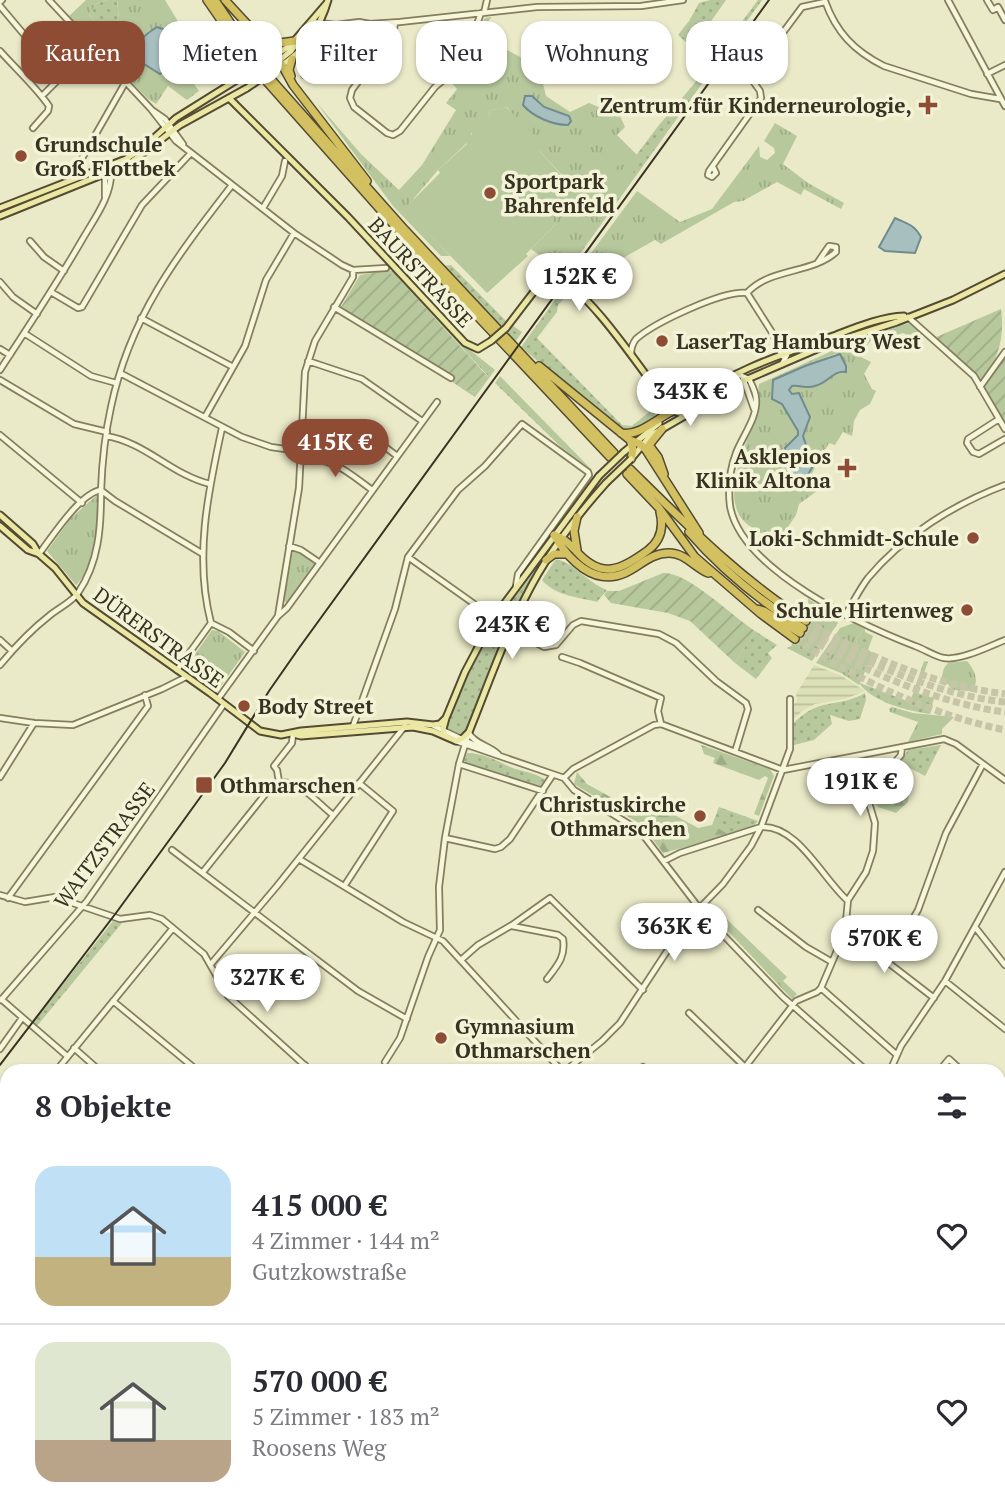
<!DOCTYPE html>
<html lang="de">
<meta charset="utf-8">
<style>
body{margin:0;font-family:"PT Serif",serif;background:#f7f7f7;color:#2b2b33;height:100vh;display:flex;flex-direction:column;font-size:26px;white-space:nowrap}
*{box-sizing:border-box;margin:0}
p{font-size:23px;color:#7c7c81}
.icon{flex:none;width:38px;height:38px;fill:none;stroke:currentColor;stroke-width:2;stroke-linecap:round;stroke-linejoin:round}
.map{position:relative;flex:1;overflow:hidden}
.details{position:absolute;left:0px;top:1064px;width:1006px;height:448px;display:flex;flex-direction:column;background:#fff;border-radius:21px 21px 0 0;box-shadow:0 2px 5px #0004}
.details>*{flex:none}
.guide{position:absolute;left:21px;top:21px;width:964px;height:63px;display:flex;gap:14px}
.price{position:absolute;translate:-50% -60px;padding:0 16px;border-radius:24px;background:#fff;color:#222;font-size:23px;line-height:46px;filter:drop-shadow(0 2px 4px #0008)}
.price::after{content:'';position:absolute;left:50%;top:42px;width:21px;height:16px;margin-left:-10px;background:inherit;clip-path:polygon(0 0,100% 0,50% 100%)}
.price.selected{background:#8f4c34;color:#fff}
ul{padding:0;list-style:none}
li{display:flex;align-items:center;gap:21px;height:175px;padding:0 35px}
li+li{border-top:2px solid #e1e1e2}
li span{display:grid;place-items:center;flex:none;width:196px;height:140px;border-radius:21px;color:#555}
li>.icon{margin-inline-start:auto}
span .icon{width:84px;height:84px;fill:#fffc;stroke-width:1}
li b{font-size:30px}
h2{display:flex;justify-content:space-between;align-items:center;height:84px;padding:0 35px;font-size:30px}
.chip{padding:0 24px;border-radius:21px;background:#fff;box-shadow:0 2px 5px #0004;font-size:24px;line-height:63px}
.chip.selected{background:#8f4c34;color:#fff}
.map>svg:first-child{display:block}
.farmland{fill:url(#farmland-rules)}
.grass{fill:url(#grass-dots)}
.forest{fill:url(#forest-firs)}
.wetland{fill:url(#wetland-marsh)}
.park{fill:url(#park-tufts);fill-rule:evenodd}
.garden{fill:url(#garden-furrows)}
.pitch{fill:#b7c89d}
.water{fill:#a8bfbf;stroke:#708c8d;stroke-width:2}
.lines{fill:none;stroke-linecap:round;stroke-linejoin:round}
.stream{stroke:#708c8d;stroke-width:2}
.highway-tunnel{stroke:#c7c5a7;stroke-width:7;stroke-dasharray:7 3.5;stroke-linecap:butt}
.minor-casing{stroke:#857e5e;stroke-width:8}
.major-casing{stroke:#544b32;stroke-width:9}
.highway-casing{stroke:#544b32;stroke-width:10}
.minor{stroke:#f6f6db;stroke-width:4.5}
.major{stroke:#eae8a4;stroke-width:5}
.highway{stroke:#d2c061;stroke-width:7}
.tram{stroke:#373221;stroke-width:2}
.major-bridge-casing{stroke:#544b32;stroke-width:9;stroke-linecap:butt}
.major-bridge{stroke:#eae8a4;stroke-width:5}
.poi-dot{fill:#8f4c34;stroke:#f3f3d7;stroke-width:2.5}
.labels{text-anchor:middle;dominant-baseline:central;stroke-width:7;stroke-linejoin:round;paint-order:stroke}
.poi-label{font-size:21px;font-weight:bold;fill:#373221;stroke:#f3f3d7;text-anchor:start}
.street-label{font-size:21px;fill:#373221;stroke:#f3f3d7}
</style>
<div class="map">
<svg width="1005" height="1512" viewBox="0 0 1005 1512">
<defs>
<pattern id="farmland-rules" width="6" height="5" patternUnits="userSpaceOnUse" patternTransform="scale(1.75)"><rect width="6" height="5" fill="#dbe0b6"/><path d="M0 2.5h6" fill="none" stroke="#bdc19c"/></pattern>
<pattern id="grass-dots" width="8" height="8" patternUnits="userSpaceOnUse" patternTransform="scale(1.75)"><rect width="8" height="8" fill="#b7c89d"/><path d="M2 2h.1M6 6h.1" fill="none" stroke="#9eac87" stroke-width="1.8" stroke-linecap="round"/></pattern>
<pattern id="forest-firs" width="22" height="20" patternUnits="userSpaceOnUse" patternTransform="scale(1.75)"><rect width="22" height="20" fill="#b7c89d"/><path d="M5 1l3.5 6h-7zM16 11l3.5 6h-7z" fill="#9eac87"/></pattern>
<pattern id="wetland-marsh" width="20" height="14" patternUnits="userSpaceOnUse" patternTransform="scale(1.75)"><rect width="20" height="14" fill="#b7c89d"/><path d="M1 5h8M5 5V1M11 12h8M15 12V8" fill="none" stroke="#9eac87"/></pattern>
<pattern id="park-tufts" width="24" height="20" patternUnits="userSpaceOnUse" patternTransform="scale(1.75)"><rect width="24" height="20" fill="#b7c89d"/><path d="M3 7l-1-3M5 7V3M7 7l1-3M15 17l-1-3M17 17v-4M19 17l1-3" fill="none" stroke="#9eac87"/></pattern>
<pattern id="garden-furrows" width="10" height="10" patternUnits="userSpaceOnUse" patternTransform="scale(1.75)"><rect width="10" height="10" fill="#b7c89d"/><path d="M-1 1l2-2M0 10L10 0M9 11l2-2" fill="none" stroke="#9eac87"/></pattern>
</defs>
<rect width="100%" height="100%" fill="#ebeac8"/>
<!-- farmland -->
<path class="farmland" d="M814,665L840,675L865,691L845,699L815,704L801,712L792,721L790,708L797,701L796,694Z"/>
<!-- grass -->
<path class="grass" d="M107,0H117L119,19L109,29L101,30L89,14L96,4Z
M710,0H726L690,51L687,43L678,35L689,21L699,3Z
M758,0H762L567,272L561,266L606,195L659,125L711,64Z
M451,265L506,321L522,332L515,342L443,266Z
M388,270L398,272L465,346L495,370L475,397L464,390L476,392L488,376L395,274H389Z
M565,286L571,290L558,305L557,312L537,338L622,425L632,426L661,402L663,405C658,413 641,428 631,430C625,431 619,428 614,426L521,347Z
M500,376L592,470L561,447L495,383Z
M554,540L556,541L532,580L510,627L497,619Z
M556,559C574,563 588,583 607,590L597,602C579,597 555,596 542,580Z
M808,599L834,614L838,623L812,661L787,648L791,646C801,627 811,622 808,599Z
M494,624L507,634L468,729L463,735L445,727L473,661Z
M865,629V632L873,636L868,650L873,653L860,683L910,702L924,661L928,662L917,693L934,698L930,714C904,710 862,700 854,673L860,657L856,639Z
M755,631L777,645L768,653L772,658L756,679L735,663Z
M865,693L866,700L860,719L849,721L830,715L832,724L814,740L794,745L792,725C818,696 837,709 865,693Z
M941,745L925,776L900,763L908,750Z
M467,753C482,753 496,760 510,767C523,772 535,772 547,781L542,788L463,763Z
M719,807L758,821L752,828L731,835L712,825Z
M113,921L122,923L37,1026L33,1022Z
M7,1267V1342L0,1352V1273Z"/>
<!-- forest -->
<path class="forest" d="M701,745L770,769L774,776L759,816L754,814L768,778L765,776L759,780L713,763L715,758L704,754Z
M577,772L587,784L632,809L640,796L698,828L712,825L731,835L663,853L642,825L574,784Z
M712,905L787,977L783,981L797,994L792,999L710,912Z"/>
<!-- wetland -->
<path class="wetland" d="M888,782L897,783L909,794L908,802L896,813L878,807L874,802L879,789Z"/>
<!-- park -->
<path class="park" d="M86,0H107L96,4L89,14L101,30L109,29L119,19L117,0H165L202,61L189,77L199,91L187,100L168,86L156,104L148,99L68,17ZM152,30L175,69L170,67L166,70L136,60C135,41 141,42 152,30Z
M492,17L489,20L483,43L507,50L539,67L546,96L570,112L589,103L620,116L625,127L617,135L642,160L563,272L531,249L556,224L548,216L551,201L570,183L538,150L507,107L489,111L490,117L476,123L467,143L438,170L405,209L450,256H441L393,206L316,102L361,154L399,190L422,165L456,110L446,103L457,89L449,80C469,64 475,45 483,21L485,18Z
M775,123L797,136L783,164L808,183L844,203L841,209L804,189L801,195L777,182L743,201L734,202L661,244L655,240L591,276L580,285L572,279L637,191L680,222L712,209L759,146L760,157L767,160L775,153L774,148L764,141Z
M909,323L923,334L916,340L903,333L876,342L870,341L861,357L871,362L864,374L872,389L876,391L870,404L860,410L854,421L852,436L843,432L835,445L829,443L806,484L817,491L799,504L796,515L778,542C768,536 749,528 742,519C720,490 750,439 758,410C761,401 757,392 759,384L858,339ZM835,354H840L843,361L839,371L832,374L823,383L792,386L789,390L792,394L801,396L809,423L803,436L813,466L803,483L787,474L785,448L798,435V431L782,404L772,399V383L805,366Z
M97,495C99,521 96,567 76,585L47,551L71,518Z
M293,550L306,556L316,564L288,603L284,601Z
M854,623L865,629L856,639L860,657L854,673L860,683L859,685L841,673L816,663L840,628Z
M212,630L218,631L245,652L218,690L186,667Z
M967,661C975,671 979,679 973,691L952,690L948,684L940,683L944,668L948,663Z
M892,707L913,713L954,717L942,729V734L908,742L918,722L890,712L889,709Z
M5,1498L7,1505L14,1507L98,1505L103,1512H0V1504Z
M125,1505H294L303,1512H122Z
M315,1505H431L425,1512H367L366,1509C358,1504 349,1504 344,1512H323Z"/>
<!-- garden -->
<path class="garden" d="M388,270L389,274H395L488,377L476,392L464,390L451,381L453,376L341,307L360,275Z
M1001,309C1005,338 998,357 984,380H981L934,338Z
M1005,357V424L983,388Z
M663,573C687,571 732,616 755,631L735,663L690,621L668,613L611,603L604,595L607,591H619Z"/>
<!-- pitch -->
<path class="pitch" d="M506,107L542,143L538,150L570,184L551,201L557,208L549,216L556,224L526,254L528,256L487,293L404,209L440,173L438,170L467,144L466,139L472,134L471,129L476,122L490,117L489,111Z
M608,146L624,158L606,181L591,169Z"/>
<!-- water -->
<path class="water" d="M157,27C161,29 166,29 169,31C180,38 188,56 186,68L181,70L170,67L160,74L144,64H139C128,48 144,35 157,27Z
M525,96H532L544,107L569,116L571,121L568,125C553,125 533,117 523,105Z
M895,218C907,224 914,224 921,237L915,253L885,251L879,247Z
M840,354L846,366V372C832,370 829,383 815,386C807,389 800,385 792,386L789,390L792,394L799,393L810,417L803,436L813,466L803,483L795,485L788,478L785,448L798,435V431L782,404L772,399L773,380L805,366Z
M1005,1357V1512H835L844,1505H999V1364Z"/>
<g class="lines">
<!-- stream -->
<path class="stream" d="M23,1512L33,1505
M130,1512L131,1505"/>
<!-- highway-tunnel -->
<path class="highway-tunnel" d="M250,52L271,78
M245,55L267,82
M806,621C866,657 935,685 1005,694
M803,628C860,661 938,695 1005,702
M800,633C856,668 939,704 1005,712
M795,639C855,679 934,716 1005,730"/>
<defs>
<path id="minor" d="M49,0L151,109L176,141L294,233L342,265L353,270L386,268
M948,0L1005,106
M987,0L993,10L998,7L1005,20
M825,1C836,32 854,51 884,66L971,94L1000,99
M0,2L2,0
M0,6L38,51
M484,13L487,0
M312,22L336,25L359,22L370,24L400,22L537,7L641,6L683,0
M395,23L393,35L352,90L350,98L354,107L387,133L393,135L400,131L435,87L456,70L464,60L481,13
M349,24L351,38L377,56
M315,25C330,36 354,34 370,25
M0,51C17,70 36,87 49,106L48,111L33,128
M987,74L1005,65
M304,75L316,62L351,38
M44,94L56,82L84,38
M152,110L165,119L183,144
M713,167L716,173L712,177L708,175L709,171L761,98L760,91L752,80L755,70L802,7L825,2
M77,178V167L125,83
M105,197V174L109,166
M263,208L282,176L285,161
M30,241L44,257L64,271
M0,282L13,297L37,314
M51,292L78,308L82,307L142,205L191,153
M747,293C769,268 812,274 836,252V247L829,246L818,262
M747,293L773,334L786,349L787,355L782,364
M334,307L451,378
M908,317L974,376L1005,429
M141,318L233,367
M24,333L91,376L116,383
M773,335L782,356
M0,349L10,355
M631,354C631,348 632,344 636,339C654,323 723,290 747,293
M308,361L362,379L422,421
M0,370C28,327 56,285 82,240C94,219 112,196 111,171
M120,373L242,437L271,447L299,451
M737,374L749,379C752,385 756,392 756,399C758,417 742,437 736,453C730,469 728,489 730,506C741,570 861,625 915,646C924,649 936,657 944,658C960,661 990,646 1005,640
M743,378L754,409
M0,380L74,424L107,432
M980,387L1005,352
M205,417L245,346L266,280L294,233
M999,419L968,439L967,443L973,452L979,454L1005,439
M0,435L82,503
M106,436C145,442 172,475 210,484
M376,440L397,456
M300,458C335,459 345,470 372,490
M102,491L115,501L203,554
M289,546L301,550L320,563
M39,554C52,537 80,493 101,490
M408,557L511,630L544,647L556,645L573,625L581,621L659,634L676,643L716,681L746,703L748,709L735,752
M845,615C853,603 859,590 868,578C903,536 954,504 1005,485
M278,616L299,488L305,372L315,341L353,277V270
M211,623C194,558 208,492 222,428
M211,623L229,632L254,651
M0,640L12,651
M562,657L580,663L661,698L658,711L661,724
M0,665C15,647 31,630 49,616C57,609 72,602 78,593C99,562 101,528 101,491C102,463 105,434 111,407C130,316 177,256 232,185
M177,670L211,623
M218,699L278,616L287,608L437,402
M0,718L34,723L73,725L162,689L186,677
M353,726L395,609L408,557L458,490L485,466L522,424L588,472L589,475L518,574L516,586
M434,726L483,749
M469,733C474,744 489,745 498,754
M456,741L564,778L574,790L640,831L706,917L783,997L867,1071
M459,764L543,791
M0,777L34,723
M564,778L573,769L654,725L661,724L783,770L944,739L956,744L1005,780
M279,782L277,770L274,766L292,743L293,734
M445,838L495,849L501,847L510,839L552,776
M172,850L358,991L407,1019
M299,859L403,922L443,941L562,1071
M664,861L680,853L761,827C797,824 823,879 847,900
M203,872L271,787C293,771 316,802 333,815
M345,885L393,811L359,783
M0,895L25,902L55,897L120,919L150,915L162,919L204,954L228,996L311,1071
M8,898L148,706L145,695
M758,910L806,947L832,962
M512,926L558,935L563,939C566,957 557,966 547,979
M975,927L1005,965
M845,932L851,934L934,998
M461,960L478,945L512,925L550,898L643,990
M888,962L918,910L946,833L983,764
M211,964L277,886L405,726
M945,981L1005,1029
M821,988L897,1055
M1,999L67,1056
M1,1000L87,901L224,704
M113,1001L198,1071
M689,1013L745,1067
M74,1048L100,1071
M0,1049L22,1018
M385,1062L400,1038L428,957L440,930L439,887L445,838L459,764L468,735
M643,1067L647,1071
M56,1071L173,928
M300,1071L305,1065
M565,1071L602,1041L620,1023L686,922L723,884L751,846L761,827L790,749V699
M742,1071L796,1001L817,992L821,988L845,932L848,900L866,872L873,851L875,823L869,803L870,792L901,755L902,747
M890,1071L901,1046L945,981L1005,872
M951,1071L944,1065L949,1059L962,1071
M0,1131L7,1124
M999,1187L1005,1190
M0,1382L7,1372
M0,1391L7,1396
M0,1498L7,1490
M310,1505L318,1512
M602,1505L607,1508L612,1505
M466,1512L471,1505"/>
<path id="major" d="M264,61L290,46L327,3
M277,62L291,51L301,37
M280,66C304,53 321,25 328,0
M230,99L348,217L465,343L478,349L491,341
M0,208L126,159L145,146L176,118L240,78
M0,216L129,164L180,125L247,88
M506,328L542,281C547,278 551,275 557,278C589,288 649,382 673,411
M673,411L683,414L743,381L831,343L897,322L953,300L1005,274
M672,412C721,375 779,355 836,335C857,327 881,317 904,316
M624,452L659,423
M631,459L650,436L688,414
M0,515L33,544L39,554L55,568L83,603L210,693L260,731L281,735L301,731L407,722L433,725L440,724L446,718
M0,526L28,550L39,554
M293,734L301,736L413,727L433,731L456,741L463,738L469,732C490,680 510,622 538,574C557,541 581,511 606,483
M445,736L443,729L446,718L465,672L493,619L599,476
M999,1162L1005,1155
M999,1171L1005,1161
M714,1512L721,1505"/>
<path id="highway" d="M207,0L245,55
M215,0L250,52
M225,0L259,37L272,44L295,41
M266,41C274,52 280,59 272,71
M282,65L293,85L367,181
M291,76L289,70L292,59
M271,79L405,230L614,453
M267,82L433,269L610,457
M539,366L630,440L633,449L631,459
M662,429L649,445L658,457L664,474
M621,433C639,437 657,418 673,411
M630,440L640,444L646,450L699,533
M630,469C686,524 740,579 806,621
M627,474L659,508L695,557L761,614L795,639
M689,532C722,570 760,601 803,628
M554,535C568,559 594,587 625,573C640,566 651,553 669,553C685,553 694,567 708,573
M554,535C564,538 569,544 576,551C602,580 620,570 647,551C661,541 664,528 660,512
M577,550L574,531L577,517
M546,560L554,554H567
M757,609L764,611L800,633"/>
</defs>
<!-- minor casing -->
<use href="#minor" class="minor-casing"/>
<!-- major casing -->
<use href="#major" class="major-casing"/>
<!-- highway casing -->
<use href="#highway" class="highway-casing"/>
<!-- minor -->
<use href="#minor" class="minor"/>
<!-- major -->
<use href="#major" class="major"/>
<!-- highway -->
<use href="#highway" class="highway"/>
<!-- tram -->
<path class="tram" d="M0,1065L116,913L181,824L225,763L269,691L299,648L769,0"/>
<defs>
<path id="major-bridge" d="M240,78L264,61
M247,88L272,71
M491,341L506,328
M599,476L624,452
M606,483L631,459"/>
</defs>
<!-- major-bridge casing -->
<use href="#major-bridge" class="major-bridge-casing"/>
<!-- major-bridge -->
<use href="#major-bridge" class="major-bridge"/>
</g>
<!-- markers -->
<g class="poi-dot">
<path d="M924.5 94.5h7v7h7v7h-7v7h-7v-7h-7v-7h7z"/>
<circle cx="21" cy="156" r="7"/>
<circle cx="490" cy="193" r="7"/>
<circle cx="662" cy="341" r="7"/>
<path d="M843.5 457.5h7v7h7v7h-7v7h-7v-7h-7v-7h7z"/>
<circle cx="973" cy="538" r="7"/>
<circle cx="967" cy="610" r="7"/>
<circle cx="244" cy="706" r="7"/>
<rect x="195" y="776" width="18" height="18" rx="3.5"/>
<circle cx="700" cy="816" r="7"/>
<circle cx="441" cy="1038" r="7"/>
</g>
<g class="labels">
<!-- poi labels -->
<g class="poi-label">
<text x="912" y="105" text-anchor="end">Zentrum für Kinderneurologie,</text>
<text x="35" y="144">Grundschule<tspan x="35" dy="24">Groß Flottbek</tspan></text>
<text x="504" y="181">Sportpark<tspan x="504" dy="24">Bahrenfeld</tspan></text>
<text x="676" y="341">LaserTag Hamburg West</text>
<text x="831" y="456" text-anchor="end">Asklepios<tspan x="831" dy="24">Klinik Altona</tspan></text>
<text x="959" y="538" text-anchor="end">Loki-Schmidt-Schule</text>
<text x="953" y="610" text-anchor="end">Schule Hirtenweg</text>
<text x="258" y="706">Body Street</text>
<text x="220" y="785">Othmarschen</text>
<text x="686" y="804" text-anchor="end">Christuskirche<tspan x="686" dy="24">Othmarschen</tspan></text>
<text x="455" y="1026">Gymnasium<tspan x="455" dy="24">Othmarschen</tspan></text>
</g>
<!-- street labels -->
<g class="street-label">
<text transform="translate(421 272) rotate(47)">BAURSTRASSE</text>
<text transform="translate(159 637) rotate(36)">DÜRERSTRASSE</text>
<text transform="translate(104 845) rotate(-53)">WAITZSTRASSE</text>
</g>
</g>
</svg>
<b class="price" style="left:579px;top:313px">152K €</b>
<b class="price" style="left:690px;top:428px">343K €</b>
<b class="price selected" style="left:335px;top:479px">415K €</b>
<b class="price" style="left:512px;top:661px">243K €</b>
<b class="price" style="left:860px;top:818px">191K €</b>
<b class="price" style="left:674px;top:963px">363K €</b>
<b class="price" style="left:884px;top:975px">570K €</b>
<b class="price" style="left:267px;top:1014px">327K €</b>
<div class="guide">
<a class="chip selected">Kaufen</a>
<a class="chip">Mieten</a>
<a class="chip">Filter</a>
<a class="chip">Neu</a>
<a class="chip">Wohnung</a>
<a class="chip">Haus</a>
</div>
<section class="details">
<h2>8 Objekte<svg class="icon" aria-label="filters" viewBox="0 0 24 24"><path d="M4 7h16M4 17h16"/><circle cx="9" cy="7" r="2"/><circle cx="15" cy="17" r="2"/></svg></h2>
<ul>
<li><span style="background:linear-gradient(#bfe0f5 65%,#c2b280 0)"><svg class="icon" aria-label="home" viewBox="0 0 24 24"><path d="M3 11l9-7 9 7M6 9v11h12V9"/></svg></span><div><b>415 000 €</b><p>4 Zimmer · 144 m²</p><p>Gutzkowstraße</p></div><svg class="icon" aria-label="heart" viewBox="0 0 24 24"><path d="M12 20l-8-8c-3-5 5-10 8-4 3-6 11-1 8 4z"/></svg></li>
<li><span style="background:linear-gradient(#dfe7d0 70%,#b9a48a 0)"><svg class="icon" aria-label="home" viewBox="0 0 24 24"><path d="M3 11l9-7 9 7M6 9v11h12V9"/></svg></span><div><b>570 000 €</b><p>5 Zimmer · 183 m²</p><p>Roosens Weg</p></div><svg class="icon" aria-label="heart" viewBox="0 0 24 24"><path d="M12 20l-8-8c-3-5 5-10 8-4 3-6 11-1 8 4z"/></svg></li>
</ul>
</section>
</div>
